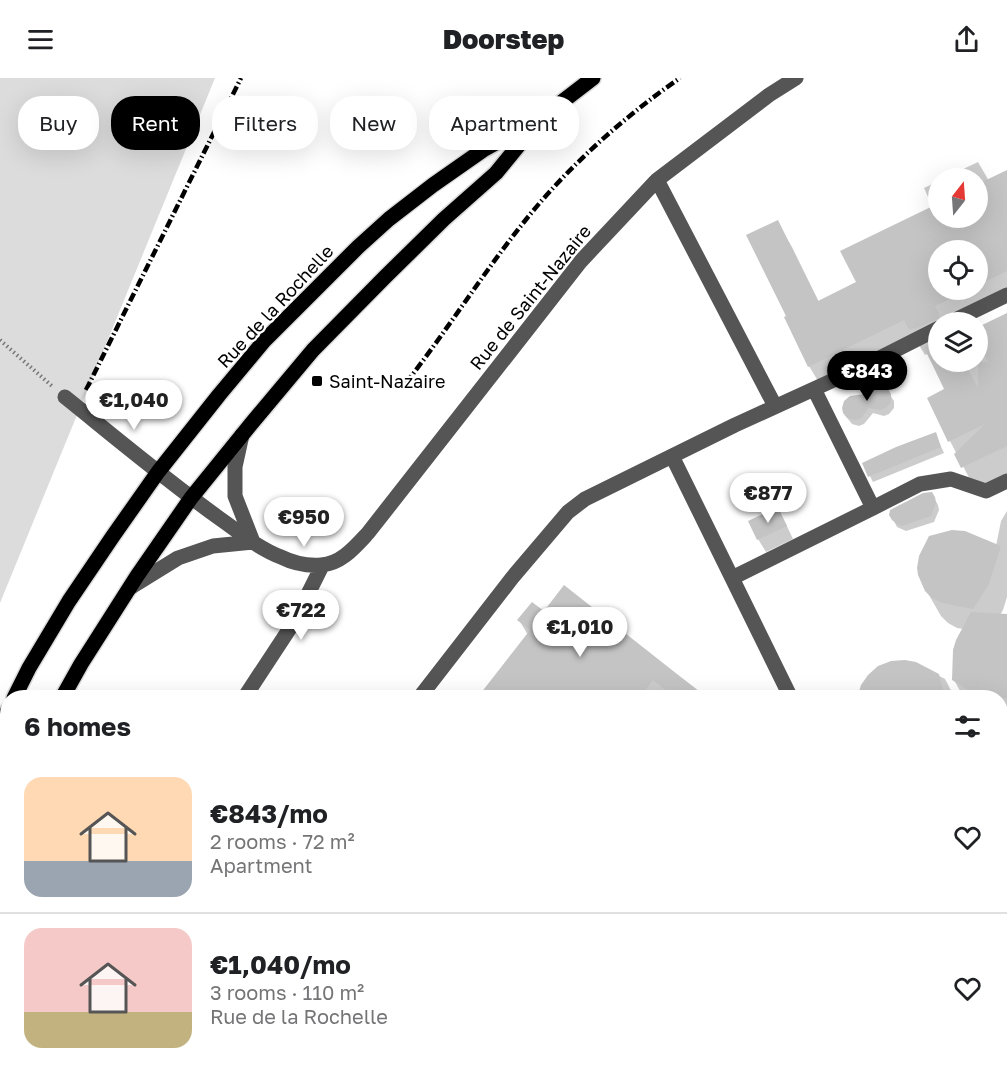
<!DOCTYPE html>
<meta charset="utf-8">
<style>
body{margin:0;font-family:"Golos Text",sans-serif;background:#f6f6f6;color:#202124;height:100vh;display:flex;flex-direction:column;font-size:22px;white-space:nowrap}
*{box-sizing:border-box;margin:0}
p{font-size:20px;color:#757577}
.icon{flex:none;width:33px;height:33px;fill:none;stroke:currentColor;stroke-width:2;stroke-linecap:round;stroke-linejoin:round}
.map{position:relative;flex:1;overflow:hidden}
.sheet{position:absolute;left:0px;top:612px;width:1008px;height:384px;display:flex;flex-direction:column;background:#fff;border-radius:24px 24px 0 0;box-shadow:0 6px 24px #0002}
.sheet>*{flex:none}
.hud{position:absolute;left:18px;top:18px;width:600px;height:54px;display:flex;gap:12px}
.needle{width:39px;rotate:17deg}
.tools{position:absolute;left:928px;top:90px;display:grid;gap:12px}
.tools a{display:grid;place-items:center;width:60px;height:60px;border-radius:50%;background:#fff;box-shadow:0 6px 24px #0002;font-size:30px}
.price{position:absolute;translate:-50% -51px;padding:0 14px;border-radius:21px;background:#fff;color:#222;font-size:20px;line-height:39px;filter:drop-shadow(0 2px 3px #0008)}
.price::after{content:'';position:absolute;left:50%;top:36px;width:18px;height:14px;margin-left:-9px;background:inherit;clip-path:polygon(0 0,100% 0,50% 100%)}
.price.selected{background:#000;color:#fff}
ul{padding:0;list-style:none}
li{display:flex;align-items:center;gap:18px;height:150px;padding:0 24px}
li+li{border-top:2px solid #e0e0e0}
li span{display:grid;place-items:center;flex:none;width:168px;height:120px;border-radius:18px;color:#555}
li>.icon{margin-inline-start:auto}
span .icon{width:72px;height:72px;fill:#fffc;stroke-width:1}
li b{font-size:26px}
h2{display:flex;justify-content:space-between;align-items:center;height:72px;padding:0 24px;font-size:26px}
.chip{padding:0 21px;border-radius:24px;background:#fff;box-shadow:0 6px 24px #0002;font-size:21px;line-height:54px}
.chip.selected{background:#000;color:#fff}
header{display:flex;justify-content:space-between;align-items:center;height:78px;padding:0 24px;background:#fff;font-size:27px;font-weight:800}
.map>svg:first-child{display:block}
.green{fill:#dcdcdc}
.water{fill:#a3a3a3}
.shadow{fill:#0003;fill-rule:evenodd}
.building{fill:#c4c4c4}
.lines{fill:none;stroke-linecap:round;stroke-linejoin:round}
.major-casing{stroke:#dbdbdb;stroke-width:18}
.path{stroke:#777;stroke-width:4;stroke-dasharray:1.5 3;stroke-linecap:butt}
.minor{stroke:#555;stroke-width:15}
.major{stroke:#000;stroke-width:15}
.rail{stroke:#000;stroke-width:4.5;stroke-dasharray:9 3 1.5 3;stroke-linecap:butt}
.poi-dot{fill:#000;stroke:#fff;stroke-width:2}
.labels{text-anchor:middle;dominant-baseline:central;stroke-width:4.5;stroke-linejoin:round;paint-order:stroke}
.street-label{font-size:18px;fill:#000;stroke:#fff}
.poi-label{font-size:18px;fill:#000;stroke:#fff;text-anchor:start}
</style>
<header><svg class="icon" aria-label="menu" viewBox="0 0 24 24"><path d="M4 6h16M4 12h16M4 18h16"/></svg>Doorstep<svg class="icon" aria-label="share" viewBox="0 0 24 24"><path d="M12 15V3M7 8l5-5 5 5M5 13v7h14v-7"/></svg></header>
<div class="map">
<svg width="1007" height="996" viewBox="0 0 1007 996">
<rect width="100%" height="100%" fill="#fff"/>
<!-- green -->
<path class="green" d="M0,0H215L0,525Z"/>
<!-- water -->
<path class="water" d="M1007,841V996H726L735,988H1000V844Z"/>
<!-- shadow -->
<path class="shadow" d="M978,84L989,103L1007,94V225L966,244H939V284H978V250L1007,236V400L977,415L950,363L946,312L927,276L925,277L919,267L824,313L809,288L788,239L777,144L792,169L819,224L858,205L933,130L924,110L939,103V140H978V100H944ZM939,172H978V212H939Z
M887,312L894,323V330L889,336L884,338L873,335L864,346L859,348L852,346L848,341L844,335Z
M938,362L944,375L873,404L864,386Z
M934,420L938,427L939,432L934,444L906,453L897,449L891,437Z
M1007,433V519L1003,532L1000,537H1007V641L1000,640V620H964L954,602L964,551L957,550L948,545L941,538L922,505L996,468L1001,443Z
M785,444L793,461L766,474L758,461Z
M544,535L706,620H479L528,557L519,542Z
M915,585L945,601L955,620H859Z
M527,988H562L572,996H521Z"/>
<!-- building -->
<path class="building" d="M1007,92V193L978,207V172H939V212H968L935,228L939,235V240L915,251V250L909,252L904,242L808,289L784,239L786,238L746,157L778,142L818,223L856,204L840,173L939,125V140H978V106Z
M1007,235V368L961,390L954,376L985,346L948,364L927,320L944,311L924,269L939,261V284H964L978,310V284H988L978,263V249Z
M881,307L888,311L891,316V324L886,330L880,332L869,330L861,340L855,342L847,340L843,335L842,330L844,323L850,318L865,316L874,308Z
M936,354L941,369L868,399L862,385L896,369Z
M932,414L935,419L936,425L931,438L902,448L898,447L892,442L889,437L890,432L923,415Z
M778,429L787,448L757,462L748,443Z
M952,452L965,453L1001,468L989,506L973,531L942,525L932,520L925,513L918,497L917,490L919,478L929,458Z
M564,507L677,596L708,620H675L653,602L639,620H477L530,552L517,542L532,524L544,533Z
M971,534L1007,536V620H981L952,602L953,572L956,562Z
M905,582L916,584L939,596L945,620H857L861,607L868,597L878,588L891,583Z"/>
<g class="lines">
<defs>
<path id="major" d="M14,620L29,590L69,523L113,458L158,394L219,317L264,263L358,169L389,141L433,107L483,72L541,40L593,0
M62,620L81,586L137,498L191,420L251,346L313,272L385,199L444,141L496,95L536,46
M0,646L8,632
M0,732L8,719"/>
</defs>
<!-- major casing -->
<use href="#major" class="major-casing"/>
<!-- path -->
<path class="path" d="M0,262L53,309"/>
<!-- minor -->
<path class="minor" d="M657,102L775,328
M951,244L1007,217
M65,319C116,360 166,402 219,440C239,454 258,470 281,479C293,485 307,488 321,487C341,486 355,469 368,455L581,183L657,102L769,17L796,0
M242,357L235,389V418L253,464
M672,378L791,620
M873,430L920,406L951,401L986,413L1007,403
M732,500L873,430L814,311
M131,509L178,480L213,468L253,464
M244,620L294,544L322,488
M419,620L512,500L568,434L585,421L735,347L862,289L939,250
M1000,769L1007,766
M321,988L330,996
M34,996L38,988
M442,996L448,988"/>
<!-- major -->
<use href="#major" class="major"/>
<!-- rail -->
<path class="rail" d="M406,305C448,251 485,192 528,139C570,87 625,38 680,0
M86,312L241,0
M1000,816L1007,813
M683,996L693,988"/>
</g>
<!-- markers -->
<rect class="poi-dot" x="311" y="297" width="12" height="12" rx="3"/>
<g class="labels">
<!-- street labels -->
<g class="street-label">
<text transform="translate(530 219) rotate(-51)">Rue de Saint-Nazaire</text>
<text transform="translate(275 228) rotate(-47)">Rue de la Rochelle</text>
</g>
<!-- poi labels -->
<g class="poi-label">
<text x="329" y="303">Saint-Nazaire</text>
</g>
</g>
</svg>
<div class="tools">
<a><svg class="needle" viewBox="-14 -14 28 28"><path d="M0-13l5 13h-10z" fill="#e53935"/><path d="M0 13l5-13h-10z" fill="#757577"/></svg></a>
<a><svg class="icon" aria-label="locate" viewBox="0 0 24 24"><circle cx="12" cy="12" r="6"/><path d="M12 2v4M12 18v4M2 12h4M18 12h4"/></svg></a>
<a><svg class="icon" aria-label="layers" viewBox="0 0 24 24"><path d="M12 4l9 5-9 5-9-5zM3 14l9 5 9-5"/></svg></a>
</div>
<b class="price selected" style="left:867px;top:324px">€843</b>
<b class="price" style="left:134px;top:353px">€1,040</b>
<b class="price" style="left:768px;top:446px">€877</b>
<b class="price" style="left:304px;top:470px">€950</b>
<b class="price" style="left:301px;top:563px">€722</b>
<b class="price" style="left:580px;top:580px">€1,010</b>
<div class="hud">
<a class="chip">Buy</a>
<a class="chip selected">Rent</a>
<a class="chip">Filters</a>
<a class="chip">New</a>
<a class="chip">Apartment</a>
</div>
<section class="sheet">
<h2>6 homes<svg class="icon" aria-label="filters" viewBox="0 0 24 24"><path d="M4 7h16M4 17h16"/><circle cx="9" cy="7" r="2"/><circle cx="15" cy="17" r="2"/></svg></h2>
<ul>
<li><span style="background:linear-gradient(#ffd9b3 70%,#9aa5b1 0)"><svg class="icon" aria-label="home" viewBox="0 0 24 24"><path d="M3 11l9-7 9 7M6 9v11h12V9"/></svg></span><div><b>€843/mo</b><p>2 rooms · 72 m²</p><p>Apartment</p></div><svg class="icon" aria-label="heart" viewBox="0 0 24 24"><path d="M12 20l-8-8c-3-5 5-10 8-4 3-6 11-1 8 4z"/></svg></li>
<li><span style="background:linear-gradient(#f6c9c9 70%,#c2b280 0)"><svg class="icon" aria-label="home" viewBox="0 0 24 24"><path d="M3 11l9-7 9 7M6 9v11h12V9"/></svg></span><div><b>€1,040/mo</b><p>3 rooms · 110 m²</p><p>Rue de la Rochelle</p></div><svg class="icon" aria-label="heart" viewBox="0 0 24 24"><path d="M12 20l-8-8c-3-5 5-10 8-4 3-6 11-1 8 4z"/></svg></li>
</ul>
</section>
</div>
